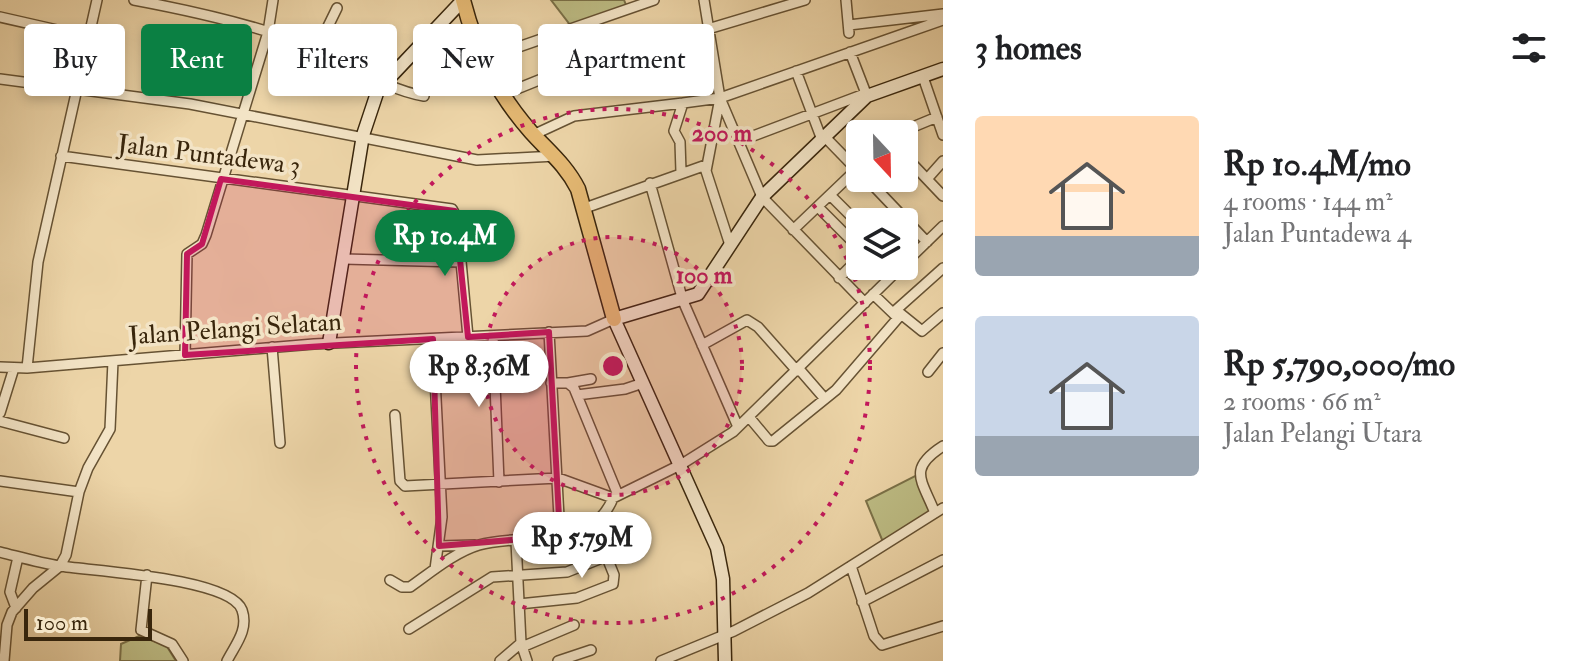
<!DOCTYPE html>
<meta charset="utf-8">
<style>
body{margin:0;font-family:"IM FELL Double Pica",serif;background:#f2f2f2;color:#202124;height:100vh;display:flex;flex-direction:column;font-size:30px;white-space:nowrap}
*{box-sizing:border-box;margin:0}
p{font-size:26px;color:#757577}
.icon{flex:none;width:44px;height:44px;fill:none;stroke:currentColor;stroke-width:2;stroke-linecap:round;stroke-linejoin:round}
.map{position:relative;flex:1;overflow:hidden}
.side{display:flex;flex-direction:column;background:#fff;width:640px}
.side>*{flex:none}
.top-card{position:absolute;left:24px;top:24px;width:760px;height:72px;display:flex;gap:16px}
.needle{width:52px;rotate:158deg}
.buttons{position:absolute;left:846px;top:120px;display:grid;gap:16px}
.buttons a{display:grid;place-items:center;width:72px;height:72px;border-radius:8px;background:#fff;box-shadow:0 4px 12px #0003;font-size:40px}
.scale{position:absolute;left:24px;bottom:20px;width:128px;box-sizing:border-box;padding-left:8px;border:4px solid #39260c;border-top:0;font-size:22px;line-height:28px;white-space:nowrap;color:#39260c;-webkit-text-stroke:6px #f3e4c6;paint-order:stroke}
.price{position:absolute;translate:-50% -68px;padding:0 18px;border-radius:28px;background:#fff;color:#222;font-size:26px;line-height:52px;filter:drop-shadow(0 2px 4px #0008)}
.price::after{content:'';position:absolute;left:50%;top:48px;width:24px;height:18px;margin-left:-12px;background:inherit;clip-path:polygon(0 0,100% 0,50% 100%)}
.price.on{background:#0b8043;color:#fff}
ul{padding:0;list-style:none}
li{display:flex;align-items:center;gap:24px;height:200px;padding:0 32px}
li span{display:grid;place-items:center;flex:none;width:224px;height:160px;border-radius:8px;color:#555}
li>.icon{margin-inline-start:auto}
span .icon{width:96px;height:96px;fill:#fffc;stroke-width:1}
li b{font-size:34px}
h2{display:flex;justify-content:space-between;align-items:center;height:96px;padding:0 32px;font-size:34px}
.chip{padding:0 28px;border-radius:8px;background:#fff;box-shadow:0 4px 12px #0003;font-size:28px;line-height:72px}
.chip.on{background:#0b8043;color:#fff}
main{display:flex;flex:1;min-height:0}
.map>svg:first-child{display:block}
.green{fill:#bdbc84;stroke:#7b7148;stroke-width:2}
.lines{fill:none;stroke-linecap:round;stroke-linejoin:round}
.street-casing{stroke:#665233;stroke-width:12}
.secondary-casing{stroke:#39260c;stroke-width:15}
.primary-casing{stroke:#39260c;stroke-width:17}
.street{stroke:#f3e4c6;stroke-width:9}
.secondary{stroke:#f3e4c6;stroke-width:12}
.primary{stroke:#e6ba74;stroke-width:14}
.marked{fill:#c2185b;fill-opacity:0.2;stroke:#c2185b;stroke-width:6;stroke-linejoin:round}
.ring{fill:none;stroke:#c2185b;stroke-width:4;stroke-dasharray:4 8}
.labels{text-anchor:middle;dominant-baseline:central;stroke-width:7;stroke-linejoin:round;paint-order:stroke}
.street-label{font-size:26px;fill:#39260c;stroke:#f3e4c6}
.centre{fill:#c2185b;stroke:#f3e4c6;stroke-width:4}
.ring-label{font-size:24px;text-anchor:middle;font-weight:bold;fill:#c2185b;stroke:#f3e4c6;stroke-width:7;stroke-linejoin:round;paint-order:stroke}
</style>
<main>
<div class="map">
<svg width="943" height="661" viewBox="0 0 943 661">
<rect width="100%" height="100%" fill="#edd5a8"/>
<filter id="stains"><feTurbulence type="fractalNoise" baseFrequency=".0025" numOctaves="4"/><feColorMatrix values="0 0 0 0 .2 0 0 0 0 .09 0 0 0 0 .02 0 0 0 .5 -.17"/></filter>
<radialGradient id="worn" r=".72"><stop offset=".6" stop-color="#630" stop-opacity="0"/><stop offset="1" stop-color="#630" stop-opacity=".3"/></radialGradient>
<!-- green -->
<path class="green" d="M551,0H624L626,5L571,26Z
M917,475L933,512L883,542L866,501Z
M139,636L166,645L176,661H120L121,644Z"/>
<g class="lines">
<defs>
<path id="street" d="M134,0C193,11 257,25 312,47C351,62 382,89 424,96
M704,0L720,98L762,197L865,303
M846,0L849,33
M0,17L88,37
M849,25L943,14
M317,49L337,8
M850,52L867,96
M481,60L654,0
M796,71L822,140
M923,77L943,135
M0,79L190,104L477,160L556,156
M502,95L544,78L805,0
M720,98L706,171L730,245
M896,134L937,117
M533,135L574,116L683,103
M825,137L859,172
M740,141L867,93
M904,155L943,196
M61,156L452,209L457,218L468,337
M681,172L680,142L674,131L683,103L720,98L943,20
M866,178L927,242
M927,179L943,161
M650,183L683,301L738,427
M830,195L860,225
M818,207L860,249
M585,208L706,165
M793,230L860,166
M344,259L460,262
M904,264L943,226
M839,278L860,257
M896,310L922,331L943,313
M896,310L943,268
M549,332L560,536
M493,336L499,482
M433,339L442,517L435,569
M702,345L747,320L758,327L797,371
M272,347L280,443
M185,355L187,254L202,244L206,235L268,32L273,0
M0,367L27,368L314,344L587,331L614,319
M27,368L38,262L97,0
M799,369L825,399
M928,372L943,353
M551,383H568L574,388L618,495
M568,383L591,379
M577,395L625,389L643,383
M0,413L14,368
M395,415L400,481L405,486L558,478L613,498L682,464L733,432L902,266
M749,417L769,441H773L836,390L898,318L873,294
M0,421L64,438
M0,481L79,492
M935,513C922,480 907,469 943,446
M516,541L521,643L527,661
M439,546L475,545
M0,552C20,557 40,563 60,566C93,571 231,578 242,610C249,630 235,645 227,661
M851,566L874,636L882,645L943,626
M147,575L141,630L172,644L183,661
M390,580L402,587H410C430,573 455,552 479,545C522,532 592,552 613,498
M862,602L943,560
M519,604L577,598L613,584L614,575L593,523
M16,608L10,592L18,557
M409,629L492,577L567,572L607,556
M522,647L574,625
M4,661L7,625L12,612L33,588L60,566L66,555L79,492L88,468L110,429L113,361
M500,661L521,643
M558,661L591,650
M661,661L734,631L808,593L943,508"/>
<path id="secondary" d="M329,343L363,135L378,90L463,0
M725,661L723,579L717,548L614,319L698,294L762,197L867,96L943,69"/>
<path id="primary" d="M463,0C476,51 496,92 531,132C548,151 566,165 578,189L614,319"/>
</defs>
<!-- street casing -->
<use href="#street" class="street-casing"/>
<!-- secondary casing -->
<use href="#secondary" class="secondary-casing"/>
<!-- primary casing -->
<use href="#primary" class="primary-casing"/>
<!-- street -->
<use href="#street" class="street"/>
<!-- secondary -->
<use href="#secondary" class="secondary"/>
<!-- primary -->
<use href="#primary" class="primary"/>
</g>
<!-- marked area -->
<path class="marked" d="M221,179L455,211L468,337L549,332L560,536L439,546L433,339L185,355L187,254L202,244Z"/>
<!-- distance rings -->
<circle cx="613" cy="366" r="129" fill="#c2185b" fill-opacity=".12"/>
<g class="ring">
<circle cx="613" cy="366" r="129"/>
<circle cx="613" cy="366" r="257"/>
</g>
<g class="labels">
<!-- street labels -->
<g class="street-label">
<text transform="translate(209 155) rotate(7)">Jalan Puntadewa 3</text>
<text transform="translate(235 329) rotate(-4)">Jalan Pelangi Selatan</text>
</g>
</g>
<circle cx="613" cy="366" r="12" class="centre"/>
<g class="ring-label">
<text x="722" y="141">200 m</text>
<text x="704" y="283">100 m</text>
</g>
<rect width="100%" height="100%" filter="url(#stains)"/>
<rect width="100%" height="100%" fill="url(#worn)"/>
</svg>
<div class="buttons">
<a><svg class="needle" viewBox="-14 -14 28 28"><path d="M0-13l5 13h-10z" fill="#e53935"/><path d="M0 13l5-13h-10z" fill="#757577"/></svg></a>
<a><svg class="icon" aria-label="layers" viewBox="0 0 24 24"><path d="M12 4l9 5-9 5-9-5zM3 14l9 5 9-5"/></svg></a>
</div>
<div class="scale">100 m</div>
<b class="price on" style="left:445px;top:278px">Rp 10.4M</b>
<b class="price" style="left:479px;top:409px">Rp 8.36M</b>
<b class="price" style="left:582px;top:580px">Rp 5.79M</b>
<div class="top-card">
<a class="chip">Buy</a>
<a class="chip on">Rent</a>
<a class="chip">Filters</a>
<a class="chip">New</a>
<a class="chip">Apartment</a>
</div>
</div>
<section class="side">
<h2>3 homes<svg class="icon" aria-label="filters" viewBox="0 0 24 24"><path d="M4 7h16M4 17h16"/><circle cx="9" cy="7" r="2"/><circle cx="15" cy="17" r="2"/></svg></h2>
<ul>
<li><span style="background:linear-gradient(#ffd9b3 75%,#9aa5b1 0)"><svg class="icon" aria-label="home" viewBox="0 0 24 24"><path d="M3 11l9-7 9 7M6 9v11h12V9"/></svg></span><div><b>Rp 10.4M/mo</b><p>4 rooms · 144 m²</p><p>Jalan Puntadewa 4</p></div></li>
<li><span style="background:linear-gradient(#c9d6e8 75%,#9aa5b1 0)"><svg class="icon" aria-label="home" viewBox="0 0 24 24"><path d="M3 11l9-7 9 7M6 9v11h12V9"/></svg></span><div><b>Rp 5,790,000/mo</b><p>2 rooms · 66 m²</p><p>Jalan Pelangi Utara</p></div></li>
</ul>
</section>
</main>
